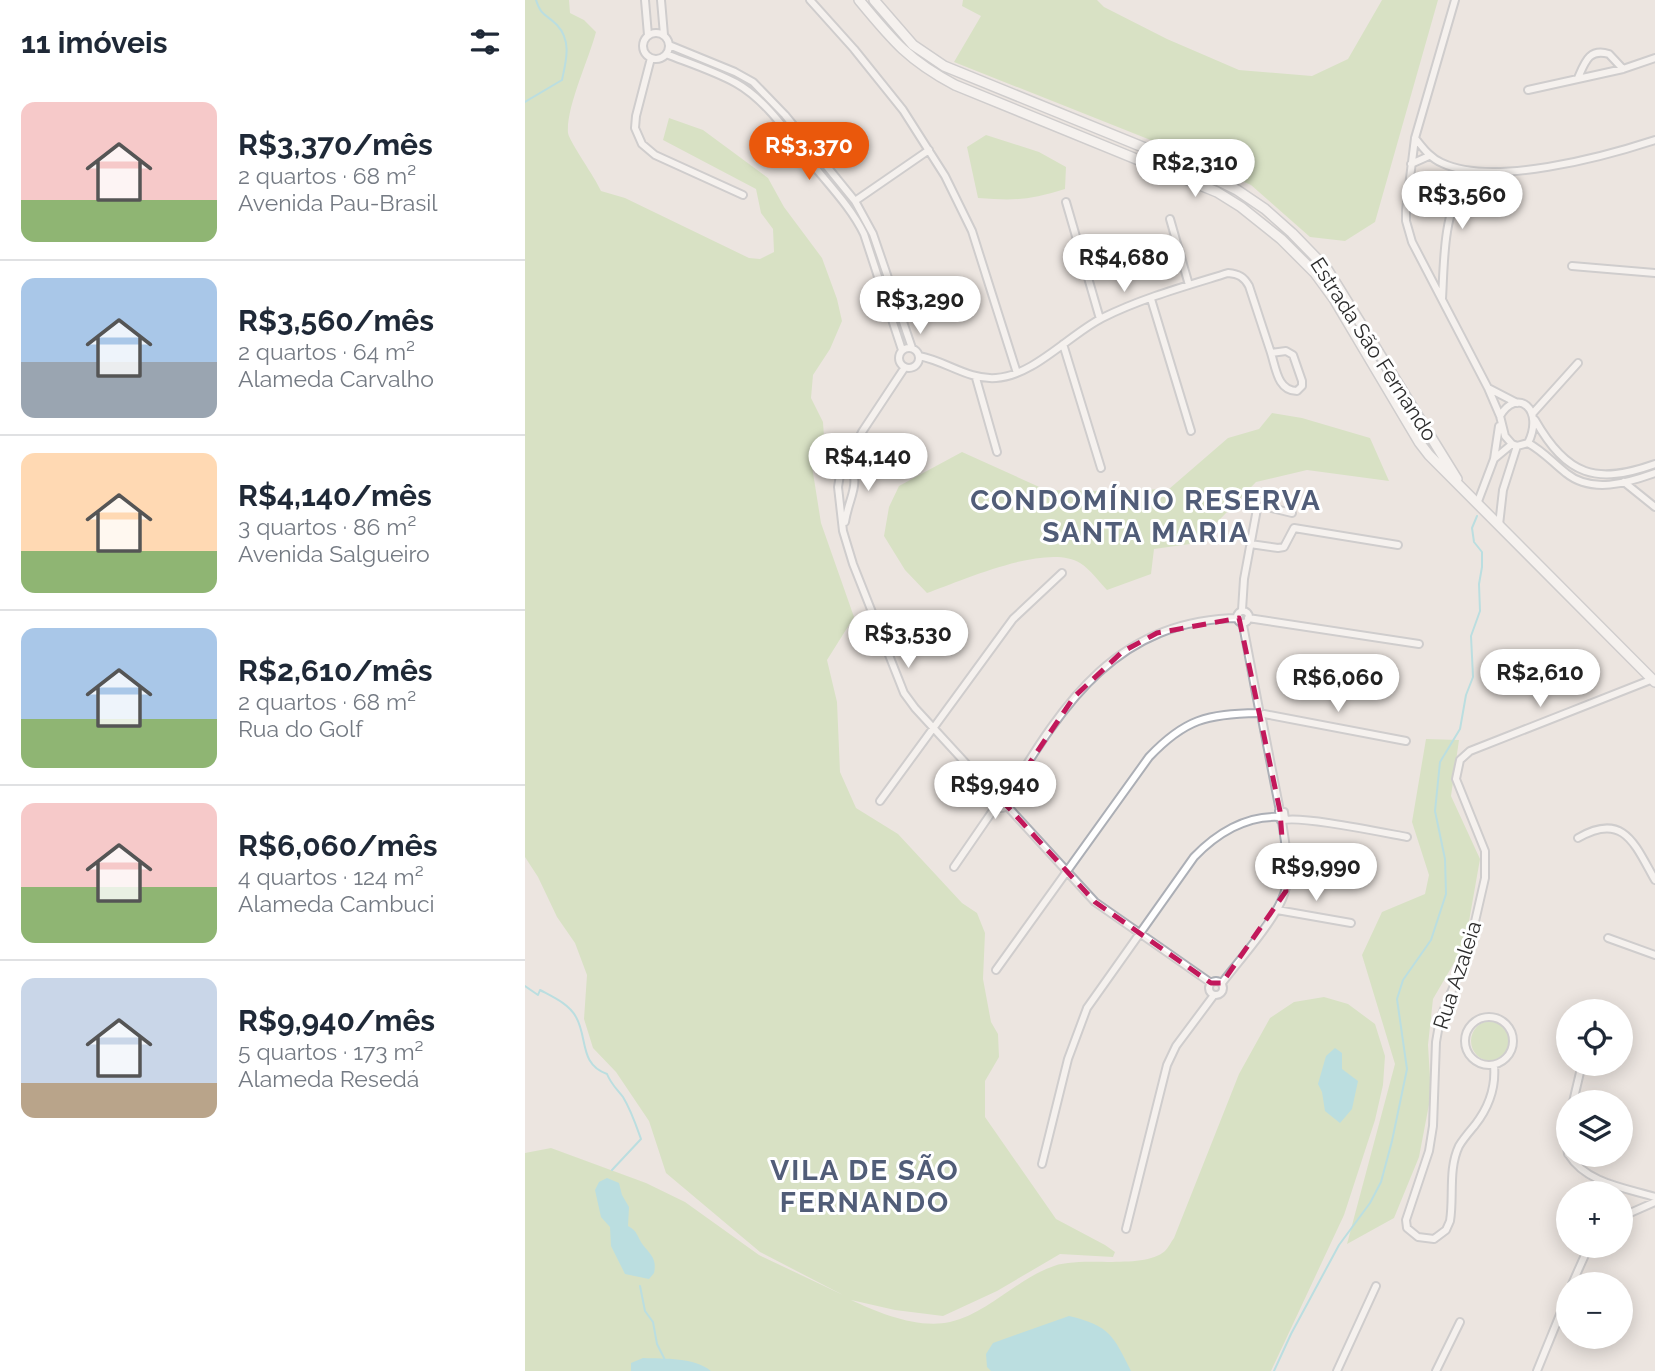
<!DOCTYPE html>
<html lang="pt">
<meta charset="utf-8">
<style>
body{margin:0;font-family:Raleway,sans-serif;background:#f2f2f3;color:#1f2937;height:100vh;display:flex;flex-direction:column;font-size:26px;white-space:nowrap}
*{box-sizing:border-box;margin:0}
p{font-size:23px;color:#747a83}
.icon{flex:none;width:38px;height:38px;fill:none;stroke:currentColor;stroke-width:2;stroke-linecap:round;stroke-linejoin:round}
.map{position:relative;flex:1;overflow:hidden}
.panel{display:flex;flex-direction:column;background:#fff;width:525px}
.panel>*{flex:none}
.controls{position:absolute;left:1031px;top:999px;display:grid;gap:14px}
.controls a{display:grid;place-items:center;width:77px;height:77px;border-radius:50%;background:#fff;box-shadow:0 4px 18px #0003;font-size:35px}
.price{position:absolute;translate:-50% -60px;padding:0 16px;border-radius:24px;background:#fff;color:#222;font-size:23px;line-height:46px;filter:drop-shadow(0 2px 4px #0008)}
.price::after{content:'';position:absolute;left:50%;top:42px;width:21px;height:16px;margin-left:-10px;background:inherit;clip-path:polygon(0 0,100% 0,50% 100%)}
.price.active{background:#ea580c;color:#fff}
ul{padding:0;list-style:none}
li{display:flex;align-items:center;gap:21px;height:175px;padding:0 21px}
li+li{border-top:2px solid #e0e1e3}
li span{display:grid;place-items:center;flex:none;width:196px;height:140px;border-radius:14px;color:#555}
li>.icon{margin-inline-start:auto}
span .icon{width:84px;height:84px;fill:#fffc;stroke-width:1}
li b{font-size:30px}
h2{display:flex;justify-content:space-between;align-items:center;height:84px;padding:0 21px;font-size:30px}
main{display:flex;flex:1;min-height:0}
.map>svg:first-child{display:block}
.green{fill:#bedca3}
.water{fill:#7fd5e1}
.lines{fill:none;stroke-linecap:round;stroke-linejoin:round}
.stream{stroke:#7fd5e1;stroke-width:2}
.minor-casing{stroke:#acafb6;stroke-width:10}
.secondary-casing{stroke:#acafb6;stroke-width:12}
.minor{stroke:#fff;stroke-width:6}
.secondary{stroke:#fff;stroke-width:9}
.marked{fill:none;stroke:#c2185b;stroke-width:5;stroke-dasharray:14 9;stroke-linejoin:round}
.labels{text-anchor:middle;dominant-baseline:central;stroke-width:6;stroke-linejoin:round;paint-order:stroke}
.street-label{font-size:21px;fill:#2c2c2c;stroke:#fff}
.district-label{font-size:28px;font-weight:bold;letter-spacing:2px;fill:#515d78;stroke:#fff}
</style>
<main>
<section class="panel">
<h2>11 imóveis<svg class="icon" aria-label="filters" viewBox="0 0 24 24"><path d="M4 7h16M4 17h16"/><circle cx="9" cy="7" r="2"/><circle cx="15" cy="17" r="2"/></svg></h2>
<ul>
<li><span style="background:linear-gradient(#f6c9c9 70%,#8fb573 0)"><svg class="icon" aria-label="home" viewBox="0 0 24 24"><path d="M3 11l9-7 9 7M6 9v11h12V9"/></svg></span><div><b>R$3,370/mês</b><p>2 quartos · 68 m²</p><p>Avenida Pau-Brasil</p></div></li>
<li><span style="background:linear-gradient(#a9c7e8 60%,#9aa5b1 0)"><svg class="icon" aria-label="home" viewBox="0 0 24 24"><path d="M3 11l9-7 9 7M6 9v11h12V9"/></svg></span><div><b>R$3,560/mês</b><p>2 quartos · 64 m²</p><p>Alameda Carvalho</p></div></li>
<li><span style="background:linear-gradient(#ffd9b3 70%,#8fb573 0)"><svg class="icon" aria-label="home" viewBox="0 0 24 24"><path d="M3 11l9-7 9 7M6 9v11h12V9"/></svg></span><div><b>R$4,140/mês</b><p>3 quartos · 86 m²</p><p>Avenida Salgueiro</p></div></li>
<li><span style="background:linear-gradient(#a9c7e8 65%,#8fb573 0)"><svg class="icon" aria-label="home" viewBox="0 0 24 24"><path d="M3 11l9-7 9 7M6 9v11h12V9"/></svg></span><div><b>R$2,610/mês</b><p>2 quartos · 68 m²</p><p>Rua do Golf</p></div></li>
<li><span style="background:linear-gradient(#f6c9c9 60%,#8fb573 0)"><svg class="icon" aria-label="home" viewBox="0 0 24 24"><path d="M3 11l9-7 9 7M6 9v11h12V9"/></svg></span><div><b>R$6,060/mês</b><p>4 quartos · 124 m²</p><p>Alameda Cambuci</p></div></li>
<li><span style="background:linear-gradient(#c9d6e8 75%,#b9a48a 0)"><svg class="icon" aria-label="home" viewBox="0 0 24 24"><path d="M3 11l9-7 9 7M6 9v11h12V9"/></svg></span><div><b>R$9,940/mês</b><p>5 quartos · 173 m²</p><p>Alameda Resedá</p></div></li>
</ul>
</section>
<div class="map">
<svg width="1130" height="1371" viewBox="0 0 1130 1371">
<rect width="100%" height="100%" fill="#ece5e0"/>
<!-- green -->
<path class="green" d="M0,0H44L45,13L59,20L71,32C64,59 41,107 43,133C45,143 70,177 76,191L100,198L224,258L235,259L249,252L248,229L236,213L231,189L138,140L144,118L178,130L243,178L259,207L297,258L312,299L317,321L305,349L288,375L286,398L298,422L299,437L286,460L296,523L329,617L302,660L312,702L315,772L331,808L373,834L437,903L452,913L460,933L458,979L466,1022L473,1034L474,1057L460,1081V1117L531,1219L580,1245L590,1252L588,1257L535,1254L472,1291L418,1316L370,1310L326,1300C354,1313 393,1329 425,1322C464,1313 491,1279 529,1266C558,1256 618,1270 640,1251C643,1248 646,1242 649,1238L714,1074L745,1018L769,1002L799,997L823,1004L850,1024L860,1056L858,1085L850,1120L819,1215L746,1371H0V1153L26,1148L121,1183L160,1202L234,1255L318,1295L235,1252L141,1173L124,1121L91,1072L68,1048L59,1019L62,975L50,943L32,917L13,877L0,857Z
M438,0H572L579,7L642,39L714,70L787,76L823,59L857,0H913L850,222L820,241L785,237L726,185L628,141L429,62L456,16L437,6Z
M461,135L514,152L541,167L540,189C504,200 490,201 453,198L442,147Z
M747,413L777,418L845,438L864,481L782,470L731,482L672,543L629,549L626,574L582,590C574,582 565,569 555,563C522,542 436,581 402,593L380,570L359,536L364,507L374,486L437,452L521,490L575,491L644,489L703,438L734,429Z
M901,739L934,740L926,796L955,859L940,944L908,999L903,1045L906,1094L894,1157L869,1218L822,1244L870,1064L837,955L857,912L900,894L904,875L887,822Z
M946 1041a20 20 0 1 1 40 0a20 20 0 1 1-40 0Z"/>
<!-- water -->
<path class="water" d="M810,1048L817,1053V1069L833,1081L827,1109L815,1123L800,1111L797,1092L793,1084L801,1056Z
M82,1178L94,1183L97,1195L104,1207L103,1226C113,1231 112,1237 118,1245C126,1255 132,1259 129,1273L124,1279L100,1274L86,1246L85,1227L76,1217L70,1190L74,1182Z
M544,1316C585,1326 588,1335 606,1371H466L462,1367L461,1354L468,1343Z
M118,1358C140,1359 169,1357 186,1371H106V1363Z"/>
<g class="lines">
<!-- stream -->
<path class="stream" d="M0,102L37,80C41,61 47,41 32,25C21,14 16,16 11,0
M0,986L13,995L15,990C28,997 44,1004 51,1017C63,1038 54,1064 82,1074C86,1084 91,1088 98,1097C106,1110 111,1125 116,1139L87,1170
M115,1286L120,1311L128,1322L132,1344L140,1360
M749,1371L766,1334L814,1245L845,1203L856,1182L867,1141L882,1069L872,999L878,980L906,940L921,894L920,859L910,811L915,762L935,729L941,695L948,677L946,636L955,611L954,584L957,567V552L949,542L947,528L952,516"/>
<defs>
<path id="minor" d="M120,0L123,35
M136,0L139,35
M285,0L329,49L378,110L420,176L447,231L492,373
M930,0L890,138L881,210V221L887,242L963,388L975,416L980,436L987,444L992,446L1003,443C1020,409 992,387 975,416
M118 46a13 13 0 1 1 26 0a13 13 0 1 1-26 0Z
M144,45L210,72L228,82L260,115L330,201L348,234L387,348
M141,54C164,63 189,71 211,83C243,101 265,137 288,165C306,187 327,209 339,234L377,350
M126,58L111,116L110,128L117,144L130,155L218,195
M1053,78C1060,62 1064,48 1084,54L1098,69
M1003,90L1098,69L1130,58
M890,138C898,148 905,158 917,163C968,187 1078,157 1130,140
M886,164L904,156
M330,201L404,150
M541,202L575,319
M645,219L664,285
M1047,266L1130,273
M626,299L666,431
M917,299C919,266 918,214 938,186C942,181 950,176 955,172
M538,344L576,468
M374 358a10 10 0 1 1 20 0a10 10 0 1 1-20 0Z
M761,351L768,355L777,381V386L772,391C753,391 751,369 746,353Z
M394,356C421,361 443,380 471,378C508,376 544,335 577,318C617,298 661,286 703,273C714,274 719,277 724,286L746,353
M380,367L337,432L315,475L313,487L318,531L328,564L379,693L390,708L470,795
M451,378L472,452
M963,388L992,403
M1008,413L1053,363
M1010,420C1042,476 1071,485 1130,464
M1003,443C1018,451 1028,463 1041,473C1067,494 1102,483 1130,473
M969,459L987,444
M1099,482L1130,507
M952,504L969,459L974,426
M320,522C325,492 336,489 324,456
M974,525L978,490L992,446
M725,544L753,548L759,547L769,528L873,545
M717,610L719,579L732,509L738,506L767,513
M712 617a6 6 0 1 1 12 0a6 6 0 1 1-12 0Z
M723,618L894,644
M718,625L734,709
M739,714L881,741
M737,719L755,811
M468 800a8 8 0 1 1 16 0a8 8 0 1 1-16 0Z
M483,795C539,702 593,619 714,618
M355,801L488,619L537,573
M482,806L570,902L686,983
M760,819L759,812L754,811L756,821C770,814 860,833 882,837
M1053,838C1099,811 1110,845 1130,880
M429,867L471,806
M752,910L826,923
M1083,938L1130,955
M471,970L624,757C660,719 682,714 733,713
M684 988a7 7 0 1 1 14 0a7 7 0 1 1-14 0Z
M697,983C714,960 756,915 761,887C765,865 760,843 757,821
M940 1041a24 24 0 1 1 48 0a24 24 0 1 1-48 0Z
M969,1065C971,1087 964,1107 950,1125C945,1131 938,1139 934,1146C923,1169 929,1197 925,1221L921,1230L909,1239L893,1237L882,1228L881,1220L904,1151L908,1126L911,1042L915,1019L943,952L960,878V851L931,779L935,760L945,751L1128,679
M1048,1102L1057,1064
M1043,1124L1040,1136L1043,1154
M1044,1155C1061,1183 1101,1188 1130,1197
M517,1164L543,1059L562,1008L669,857C691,834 721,815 754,817
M1096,1217L1130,1202
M601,1229L642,1065L651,1046L689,995
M1047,1284L1064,1246
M812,1371L851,1286
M911,1371L935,1322
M1012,1371L1043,1295"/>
<path id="secondary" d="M334,0C367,40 383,60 430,85L692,192L716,207L756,239L790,273L809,299L894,442L904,455L1130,682
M349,0L388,45L419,66L657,163L712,190L740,209L767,233L802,269L932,479"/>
</defs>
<!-- minor casing -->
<use href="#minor" class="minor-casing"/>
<!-- secondary casing -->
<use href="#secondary" class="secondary-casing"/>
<!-- minor -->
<use href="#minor" class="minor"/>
<!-- secondary -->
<use href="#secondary" class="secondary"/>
</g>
<!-- marked area -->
<path d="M0 0H1130V1371H0ZM714,618L755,811L761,891L697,983H686L570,902L482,806L483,795L549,697L597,652L632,633Z" fill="#ece5e0" fill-opacity=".55" fill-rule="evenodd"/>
<path class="marked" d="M714,618L755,811L761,891L697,983H686L570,902L482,806L483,795L549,697L597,652L632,633Z"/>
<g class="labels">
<!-- street labels -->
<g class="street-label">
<text transform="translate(849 349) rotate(57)">Estrada São Fernando</text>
<text transform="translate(932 975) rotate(-72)">Rua Azaleia</text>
</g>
<!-- district labels -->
<g class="district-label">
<text x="621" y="500">CONDOMÍNIO RESERVA<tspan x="621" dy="32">SANTA MARIA</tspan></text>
<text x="340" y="1170">VILA DE SÃO<tspan x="340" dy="32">FERNANDO</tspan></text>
</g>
</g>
</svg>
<div class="controls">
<a><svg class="icon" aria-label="locate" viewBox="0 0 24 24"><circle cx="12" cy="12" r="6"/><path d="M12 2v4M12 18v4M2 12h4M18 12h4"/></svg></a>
<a><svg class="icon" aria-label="layers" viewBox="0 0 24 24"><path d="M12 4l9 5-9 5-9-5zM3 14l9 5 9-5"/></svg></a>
<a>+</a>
<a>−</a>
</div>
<b class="price active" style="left:284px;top:182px">R$3,370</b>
<b class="price" style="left:670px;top:199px">R$2,310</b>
<b class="price" style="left:937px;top:231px">R$3,560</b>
<b class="price" style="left:599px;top:294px">R$4,680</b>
<b class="price" style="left:395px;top:336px">R$3,290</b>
<b class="price" style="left:343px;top:493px">R$4,140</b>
<b class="price" style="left:383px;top:670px">R$3,530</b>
<b class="price" style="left:1015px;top:709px">R$2,610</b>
<b class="price" style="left:813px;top:714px">R$6,060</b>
<b class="price" style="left:470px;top:821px">R$9,940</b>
<b class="price" style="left:791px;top:903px">R$9,990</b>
</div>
</main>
